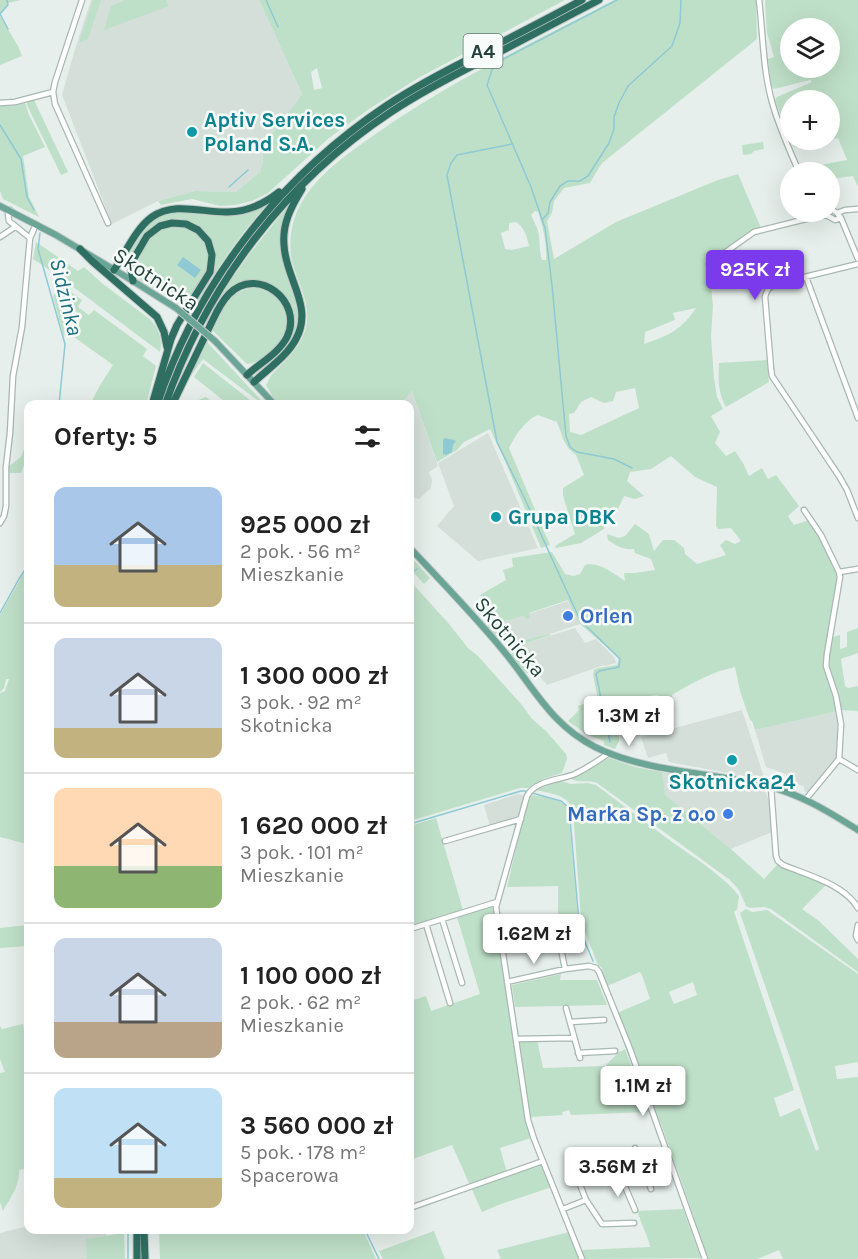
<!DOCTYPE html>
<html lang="pl">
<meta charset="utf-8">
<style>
body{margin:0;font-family:Karla,sans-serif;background:#f6f6f6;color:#222;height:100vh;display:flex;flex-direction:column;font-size:22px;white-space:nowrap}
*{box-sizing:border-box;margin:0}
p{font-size:20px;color:#767676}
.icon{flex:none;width:33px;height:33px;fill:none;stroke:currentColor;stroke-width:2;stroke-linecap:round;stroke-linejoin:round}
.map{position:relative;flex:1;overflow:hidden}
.drawer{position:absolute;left:24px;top:400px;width:390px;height:834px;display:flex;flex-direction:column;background:#fff;border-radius:12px;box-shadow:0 6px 24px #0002}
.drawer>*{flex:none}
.fabs{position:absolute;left:780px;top:18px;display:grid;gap:12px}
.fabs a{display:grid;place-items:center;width:60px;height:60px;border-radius:50%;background:#fff;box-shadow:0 6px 24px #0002;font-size:30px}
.price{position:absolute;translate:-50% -51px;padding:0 14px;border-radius:6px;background:#fff;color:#222;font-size:20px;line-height:39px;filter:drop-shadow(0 2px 3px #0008)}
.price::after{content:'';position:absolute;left:50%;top:36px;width:18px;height:14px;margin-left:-9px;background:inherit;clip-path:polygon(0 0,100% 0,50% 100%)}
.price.selected{background:#7c3aed;color:#fff}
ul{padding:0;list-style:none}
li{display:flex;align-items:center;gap:18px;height:150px;padding:0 30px}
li+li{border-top:2px solid #e0e0e0}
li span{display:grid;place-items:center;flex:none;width:168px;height:120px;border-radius:12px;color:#555}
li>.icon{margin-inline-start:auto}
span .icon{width:72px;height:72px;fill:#fffc;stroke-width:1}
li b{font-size:26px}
h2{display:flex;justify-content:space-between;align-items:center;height:72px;padding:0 30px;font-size:26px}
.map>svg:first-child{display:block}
.built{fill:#d4dfda}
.green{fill:#bfe0c8;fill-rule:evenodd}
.water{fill:#8ec9d4}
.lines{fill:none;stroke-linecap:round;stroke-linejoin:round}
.stream{stroke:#8ec9d4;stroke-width:1.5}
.minor-casing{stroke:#a8b8b2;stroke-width:7}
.major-casing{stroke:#c2cac8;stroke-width:8}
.highway-casing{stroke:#c2cac8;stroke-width:9}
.minor{stroke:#fff;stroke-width:4.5}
.major{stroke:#6aa596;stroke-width:6}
.highway{stroke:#2f6f62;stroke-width:7}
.major-bridge-casing{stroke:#c2cac8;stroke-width:8;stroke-linecap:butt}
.major-bridge{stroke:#6aa596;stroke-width:6}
.culture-dot{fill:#0f9aa8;stroke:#f7fbf9;stroke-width:2}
.shop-dot{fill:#3f7fe0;stroke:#f7fbf9;stroke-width:2}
.labels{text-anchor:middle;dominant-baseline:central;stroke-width:5;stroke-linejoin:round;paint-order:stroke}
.shield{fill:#f7fbf9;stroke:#637a73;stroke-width:1.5}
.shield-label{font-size:20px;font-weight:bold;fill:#24423a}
.culture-label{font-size:21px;font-weight:bold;fill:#0d838f;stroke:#f7fbf9;text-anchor:start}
.street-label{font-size:21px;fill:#24423a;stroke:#f7fbf9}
.shop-label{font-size:21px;font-weight:bold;fill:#366cbe;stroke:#f7fbf9;text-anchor:start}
.water-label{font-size:22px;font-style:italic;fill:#1c6f80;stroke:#f7fbf9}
</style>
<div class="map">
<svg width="858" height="1259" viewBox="0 0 858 1259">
<rect width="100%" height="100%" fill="#e6efeb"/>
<!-- built -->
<path class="built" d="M91,0H259L302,94L262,147L263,161L260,172L236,192L195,191L158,201L112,224L62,95L76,46Z
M412,391L438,466L429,472L432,480L431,488L419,499L410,497V405H400Z
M488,433L538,548L478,561L437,526L454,506L438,463Z
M568,601L580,624L513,646L494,625Z
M575,628L585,643L596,639L614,657L616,663L604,666V665L547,685L514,647Z
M742,710L765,780L669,762L666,753L648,758L641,737Z
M838,711L837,760L808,792H805L801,778L803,786L786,780V774L766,767L755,730Z
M662,772L765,791L769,800L772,832L731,849L664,795Z
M518,794L524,796L518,818L490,826L484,805Z
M28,1226V1230H106V1236L87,1239V1259H0V1233Z"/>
<!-- green -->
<path class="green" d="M0,0H21L8,3V5L1,12L0,16L18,46L22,56L0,65Z
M93,0H101L88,39L79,43Z
M125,0H166L169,6L104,30L111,6Z
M259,0H565L420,77L369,109L329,138L268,193L252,201L235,205L220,206L192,199L161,205L158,201L195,191L236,192L260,172L263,161L262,147L302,94ZM317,68L322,88L314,90L311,72Z
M614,0H756L757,39L602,163L590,183L564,188L554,201L552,213L547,221L554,259L616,222L718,180L738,174L761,228L709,266L713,306L711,336L714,378L717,397L723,409L711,416L720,432L715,443L726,456L735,451L743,463L749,476L762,468L768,479L776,475L799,506L788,516L794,525L809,520L814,526L838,574L831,611L824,658L825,667L833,689L838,711L755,730L752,721L750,720L740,691L735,667C711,672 692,683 672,695L673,708L671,713L661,716V701L658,695L648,696L644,708L619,713V741L615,749L604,745V741L586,734L568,721L579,710L578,706L598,699L593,675L594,670L598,668L617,665L619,658L579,623L568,600L529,613L530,618L527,619L523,616L505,621L504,624L511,638L507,642H501L487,627L489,624L480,595L506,580L503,570L513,567L512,558L552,552L565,574L573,576L580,574L585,565C599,561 614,574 625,581L624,573H635L655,570L651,559L635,553L634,549C623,550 617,546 608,540L607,534L619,538L625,536L635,524L649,534L654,551L663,540H674L684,548L685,554L697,564L726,555L720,545L726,540L735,544L741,541L731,528L718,529L716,526L717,487L695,477L671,456L651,469L630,472L627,481L644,496L635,499L624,496L617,511L605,524L604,529L581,543L556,548L555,546L575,534L563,496V488L584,475L576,455L569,449L564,441L557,422L538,415C525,420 515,436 509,448L550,545L541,548L506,463L490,429L464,442L457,450L437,462L412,391L400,405H280L273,397L266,385C268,383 268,380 270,377C272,374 276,370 279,367C290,356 300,346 305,331C313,306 298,284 292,261C289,247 290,233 294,220C306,181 345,156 377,133C451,81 534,42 614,0ZM535,211L538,212C543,227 547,243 546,260H542C539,250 540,244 539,235C538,228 534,222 531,215ZM516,222C524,227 527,236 529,246L512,250L505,249L501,233L509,230V223ZM696,308C681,330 670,335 644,344L645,332L675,320L673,313ZM635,388L639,408L581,435L570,432L569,414L574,413L581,402L591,397L604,403L613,401L616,392Z
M765,0H858V187L853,176L830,179V172H806L804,168L847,160L838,138L794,147L791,140H830V100H790V138L775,100L777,97L812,82L810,80L774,89L771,86L768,59L774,57L767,33ZM830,28V68H790V28Z
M34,100L68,172L61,175L27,105V102Z
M25,103L29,115L45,147L23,156L29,197L39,217L3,199L0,191V106H11Z
M763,142L764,149L754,151L751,154L743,155L742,145Z
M267,205C237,237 212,275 192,314L189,311C198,297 213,280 215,263C216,254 209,245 205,237C204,234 203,231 201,229C188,213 158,219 146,232C139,240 135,251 129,260L127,257C137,238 147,219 169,212L259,208Z
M287,207C280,227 277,250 285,271C289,279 294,287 296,296C306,328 290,348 266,367L264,364L293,324C289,317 279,291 274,287C268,282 259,281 252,281C228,281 218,305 207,323L205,322L226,287L251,252Z
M182,225C191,228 195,232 201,239C222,260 197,289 185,309C175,301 164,294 153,288C148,285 141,282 137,277C127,265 147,236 159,230C166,226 173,225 182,225Z
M36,242L78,271L84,267L103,284L151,320C159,330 163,339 160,352L60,277L33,259Z
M61,285L82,300L78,307L89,315L94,310L147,349L143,356L156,366L146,405H90L99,387L113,365L74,337L82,316L69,306L64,313L66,325L64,337L53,296Z
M250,288C253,288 257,287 260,288C279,290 291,314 285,331C282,339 277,345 271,351C264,358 257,363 247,364L211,329C221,308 226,295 250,288Z
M206,341L261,400H257L203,359L191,376L190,375Z
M767,360L769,382L726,407C718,393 718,380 719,363Z
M203,363L255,404L256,405H229L194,377Z
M206,397L216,405H185L187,400L196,401Z
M28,438V465H24L21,473H9V466L21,457Z
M410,556L430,578L424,584L410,569Z
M28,566V851L27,844L0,837V693L5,691L9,679H6L4,688L0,692V615Z
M412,583L449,624L468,648L478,656L522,705L532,719L546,731L566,754L567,759L562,773L543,779L528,788H520L410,821V585Z
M858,628V653L841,659L845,686L848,688L858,686V711L841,710L838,694L828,662L830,638L840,635V649L847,647V632Z
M551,634V635L514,647L535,671L530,674L524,672C520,667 512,659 510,653C508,641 543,636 551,634Z
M609,758L635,767L662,772L665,795L731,849L764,879L778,864L826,885L802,909L819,921L858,959V972L771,909L764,907L750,908L746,906L739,890L730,880L597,783C587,779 578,784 570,778L577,776Z
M561,781L571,784L587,783L596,785L672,842L705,865L726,882L734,890L739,896L737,910L734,912L794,1090L774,1098L780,1117L800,1108L816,1151L819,1149L791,1061L740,913L746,909L752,912L767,910L858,974V1062L835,1066L837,1079L858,1077V1259H783L779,1250L757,1259H708L692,1218L694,1217L660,1121H657L617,1013L650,999L642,975L640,972L607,986L603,976L602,968L598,965L585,932L581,918L573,811C568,794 552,794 536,790ZM693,982L697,995L674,1004L669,992Z
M531,795C545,797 557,798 568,807L578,919L576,921H560L558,923V886L507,887L524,813Z
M436,818L463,910L410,927V826Z
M489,907H492L495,913L526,1122L531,1138L500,1148L508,1176L543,1165L552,1187L501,1204L482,1212L452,1145L410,1160V1001L426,996L431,1011L480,994L457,917Z
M28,925V946L0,948V928Z
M561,974L560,980H597L607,1005L515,1007L512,985Z
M23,1024L26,1042H28V1168L19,1170C20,1185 10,1199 3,1211L0,1202V1073L5,1072L0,1059V1026L2,1029Z
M537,1040L543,1068L605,1066L618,1053L625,1049L649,1112L571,1115L569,1110L562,1112L563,1115L530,1117L519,1043L520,1041Z
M683,1209L701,1258L584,1259L581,1250L650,1247L649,1242L637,1211Z
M159,1230H363L376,1259H160Z
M434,1231L445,1259H383L379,1251Z
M569,1232L579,1259H501L497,1250Z
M124,1233L125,1259H87L86,1239Z"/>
<!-- water -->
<path class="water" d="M183,257L201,270L195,278L177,265Z
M445,438L454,440L456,441L453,445L452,452L446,455L443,454V440Z"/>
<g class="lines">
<!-- stream -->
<path class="stream" d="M7,0L8,5L0,14L8,29
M266,0L278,27
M617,0L494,64L487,85L531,187L545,228L552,285L566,436L570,447L577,452L614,459L632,468
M0,125L21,159L27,197L34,210
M512,144L457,155L451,163L447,175L497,442L523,495L580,620L620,659L619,667L599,671L596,674L610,742
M229,187L248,170
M543,219L548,213L550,202L560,186L568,181H580L588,176L609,143L614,129V117L619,103L628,86L672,46L680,23L681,0
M40,233L38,249L65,344L59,405
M414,571L417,569
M0,613L19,579L28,565
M532,793L561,801L569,808L579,922L582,935L593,961
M410,824L521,791H526
M619,1027L647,1104
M128,1230V1259
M365,1230L379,1259"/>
<defs>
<path id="minor" d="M82,0L55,82L53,92L55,104L108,223
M759,0C763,34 763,70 772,102C779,127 789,149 799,172
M0,103L15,102L53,92
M830,208L837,213L841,218L858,259
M10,210L8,214L9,221L30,238
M837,213L845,210L858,209
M0,237L15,227
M709,264L754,232L822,215L828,216L835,220L841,218
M858,264L776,284C769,287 767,289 765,297L771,369L772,376L839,476L847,490L858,518
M806,277L858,418
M804,510L821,535L839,572L840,577L827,654L826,666L836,696L841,724L839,759L806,799
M0,523L4,516L6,506V467L10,433L13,376L22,327L30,238L36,224
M839,572L858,569
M839,759L858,770
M771,787L776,856L778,861L783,865C807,875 844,884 858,908
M445,841L521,819
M442,919L462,983
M498,921L554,920L556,924L565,969
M426,924L450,1003
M858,925L856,936L858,940
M410,929L497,902
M507,982L565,969L589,966L596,968L599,972L630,1049L705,1259
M566,1008L580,1058
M570,1022L604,1020
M516,1039L574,1038
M578,1053L615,1051
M635,1148L651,1189
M615,1163L635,1210
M586,1200L602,1224L634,1223
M410,1208L543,1161
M563,1209L586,1200L579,1182L580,1179L645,1175
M582,1259L534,1139L528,1120L496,907L527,796C536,780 560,780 575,774C587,768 598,761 609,753"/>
<path id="major" d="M0,206L56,235L133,281L176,308
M215,341L275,405
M410,548C441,581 473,614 502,649C533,686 550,724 595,747C647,773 713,772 768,786C802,795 829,812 858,830"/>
<path id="highway" d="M80,249L92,261L157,317L164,332L167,347
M114,270C125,254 136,228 152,217C175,201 203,213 228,212C248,212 264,204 279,192
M133,281L131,269L133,260L147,236L160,226L172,223L186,224L198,230L208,241L212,255L210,272L177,325L171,339L152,405
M254,382C268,369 287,356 296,339C314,306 285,278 284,245C282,224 291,207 302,189
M157,405C197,283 280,177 386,106C416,86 449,69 481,53C515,35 549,18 582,0
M165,405C207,285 285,182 391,112C421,92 454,75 486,59C524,39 561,20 599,0
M172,405C184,380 196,355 208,330C214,318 219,304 229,294C257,265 304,301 287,337C279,353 260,363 247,375
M137,1230V1259
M144,1230L145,1259"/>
</defs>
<!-- minor casing -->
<use href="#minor" class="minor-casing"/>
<!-- major casing -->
<use href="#major" class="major-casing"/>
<!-- highway casing -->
<use href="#highway" class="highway-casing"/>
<!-- minor -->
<use href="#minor" class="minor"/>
<!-- major -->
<use href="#major" class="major"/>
<!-- highway -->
<use href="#highway" class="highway"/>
<defs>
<path id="major-bridge" d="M176,308L215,341"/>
</defs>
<!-- major-bridge casing -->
<use href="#major-bridge" class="major-bridge-casing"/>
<!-- major-bridge -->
<use href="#major-bridge" class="major-bridge"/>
</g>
<!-- markers -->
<g class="culture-dot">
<circle cx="192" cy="132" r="6"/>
<circle cx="496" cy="517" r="6"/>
<circle cx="732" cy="760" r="6"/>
</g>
<g class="shop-dot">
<circle cx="568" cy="616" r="6"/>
<circle cx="728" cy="814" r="6"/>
</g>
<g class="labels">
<!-- shield labels -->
<rect class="shield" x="463.5" y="34" width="39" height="34" rx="4.5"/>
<g class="shield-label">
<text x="483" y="51">A4</text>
</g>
<!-- culture labels -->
<g class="culture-label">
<text x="204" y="120">Aptiv Services<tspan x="204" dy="24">Poland S.A.</tspan></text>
<text x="508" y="517">Grupa DBK</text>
<text x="732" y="782" text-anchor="middle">Skotnicka24</text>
</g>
<!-- street labels -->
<g class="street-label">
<text transform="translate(156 279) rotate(33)">Skotnicka</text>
<text transform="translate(510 637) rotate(50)">Skotnicka</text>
</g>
<!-- shop labels -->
<g class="shop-label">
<text x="580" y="616">Orlen</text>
<text x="716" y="814" text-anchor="end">Marka Sp. z o.o</text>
</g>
<!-- water labels -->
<g class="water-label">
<text transform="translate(66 297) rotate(76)">Sidzinka</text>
</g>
</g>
</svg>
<div class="fabs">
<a><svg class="icon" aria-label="layers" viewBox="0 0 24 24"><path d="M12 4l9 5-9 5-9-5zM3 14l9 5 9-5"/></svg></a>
<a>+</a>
<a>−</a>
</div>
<b class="price selected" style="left:755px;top:301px">925K zł</b>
<b class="price" style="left:629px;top:747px">1.3M zł</b>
<b class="price" style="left:534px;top:965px">1.62M zł</b>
<b class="price" style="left:643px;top:1117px">1.1M zł</b>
<b class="price" style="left:618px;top:1198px">3.56M zł</b>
<section class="drawer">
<h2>Oferty: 5<svg class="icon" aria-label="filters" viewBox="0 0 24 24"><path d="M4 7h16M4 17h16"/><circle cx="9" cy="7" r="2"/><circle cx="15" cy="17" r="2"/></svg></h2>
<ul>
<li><span style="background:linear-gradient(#a9c7e8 65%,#c2b280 0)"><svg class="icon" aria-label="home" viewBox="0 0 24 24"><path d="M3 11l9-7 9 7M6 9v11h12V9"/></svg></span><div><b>925 000 zł</b><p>2 pok. · 56 m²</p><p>Mieszkanie</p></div></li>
<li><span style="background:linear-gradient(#c9d6e8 75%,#c2b280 0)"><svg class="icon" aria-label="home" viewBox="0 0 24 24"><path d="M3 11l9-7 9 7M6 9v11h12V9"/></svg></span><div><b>1 300 000 zł</b><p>3 pok. · 92 m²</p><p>Skotnicka</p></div></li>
<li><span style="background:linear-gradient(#ffd9b3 65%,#8fb573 0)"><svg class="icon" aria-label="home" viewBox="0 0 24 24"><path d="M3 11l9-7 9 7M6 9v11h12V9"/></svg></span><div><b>1 620 000 zł</b><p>3 pok. · 101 m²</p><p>Mieszkanie</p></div></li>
<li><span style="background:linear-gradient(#c9d6e8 70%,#b9a48a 0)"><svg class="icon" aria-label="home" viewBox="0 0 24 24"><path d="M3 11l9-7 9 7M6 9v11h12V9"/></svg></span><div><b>1 100 000 zł</b><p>2 pok. · 62 m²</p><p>Mieszkanie</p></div></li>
<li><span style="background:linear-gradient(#bfe0f5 75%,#c2b280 0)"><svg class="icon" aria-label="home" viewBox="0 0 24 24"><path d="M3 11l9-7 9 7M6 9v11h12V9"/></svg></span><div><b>3 560 000 zł</b><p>5 pok. · 178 m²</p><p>Spacerowa</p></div></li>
</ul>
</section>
</div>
